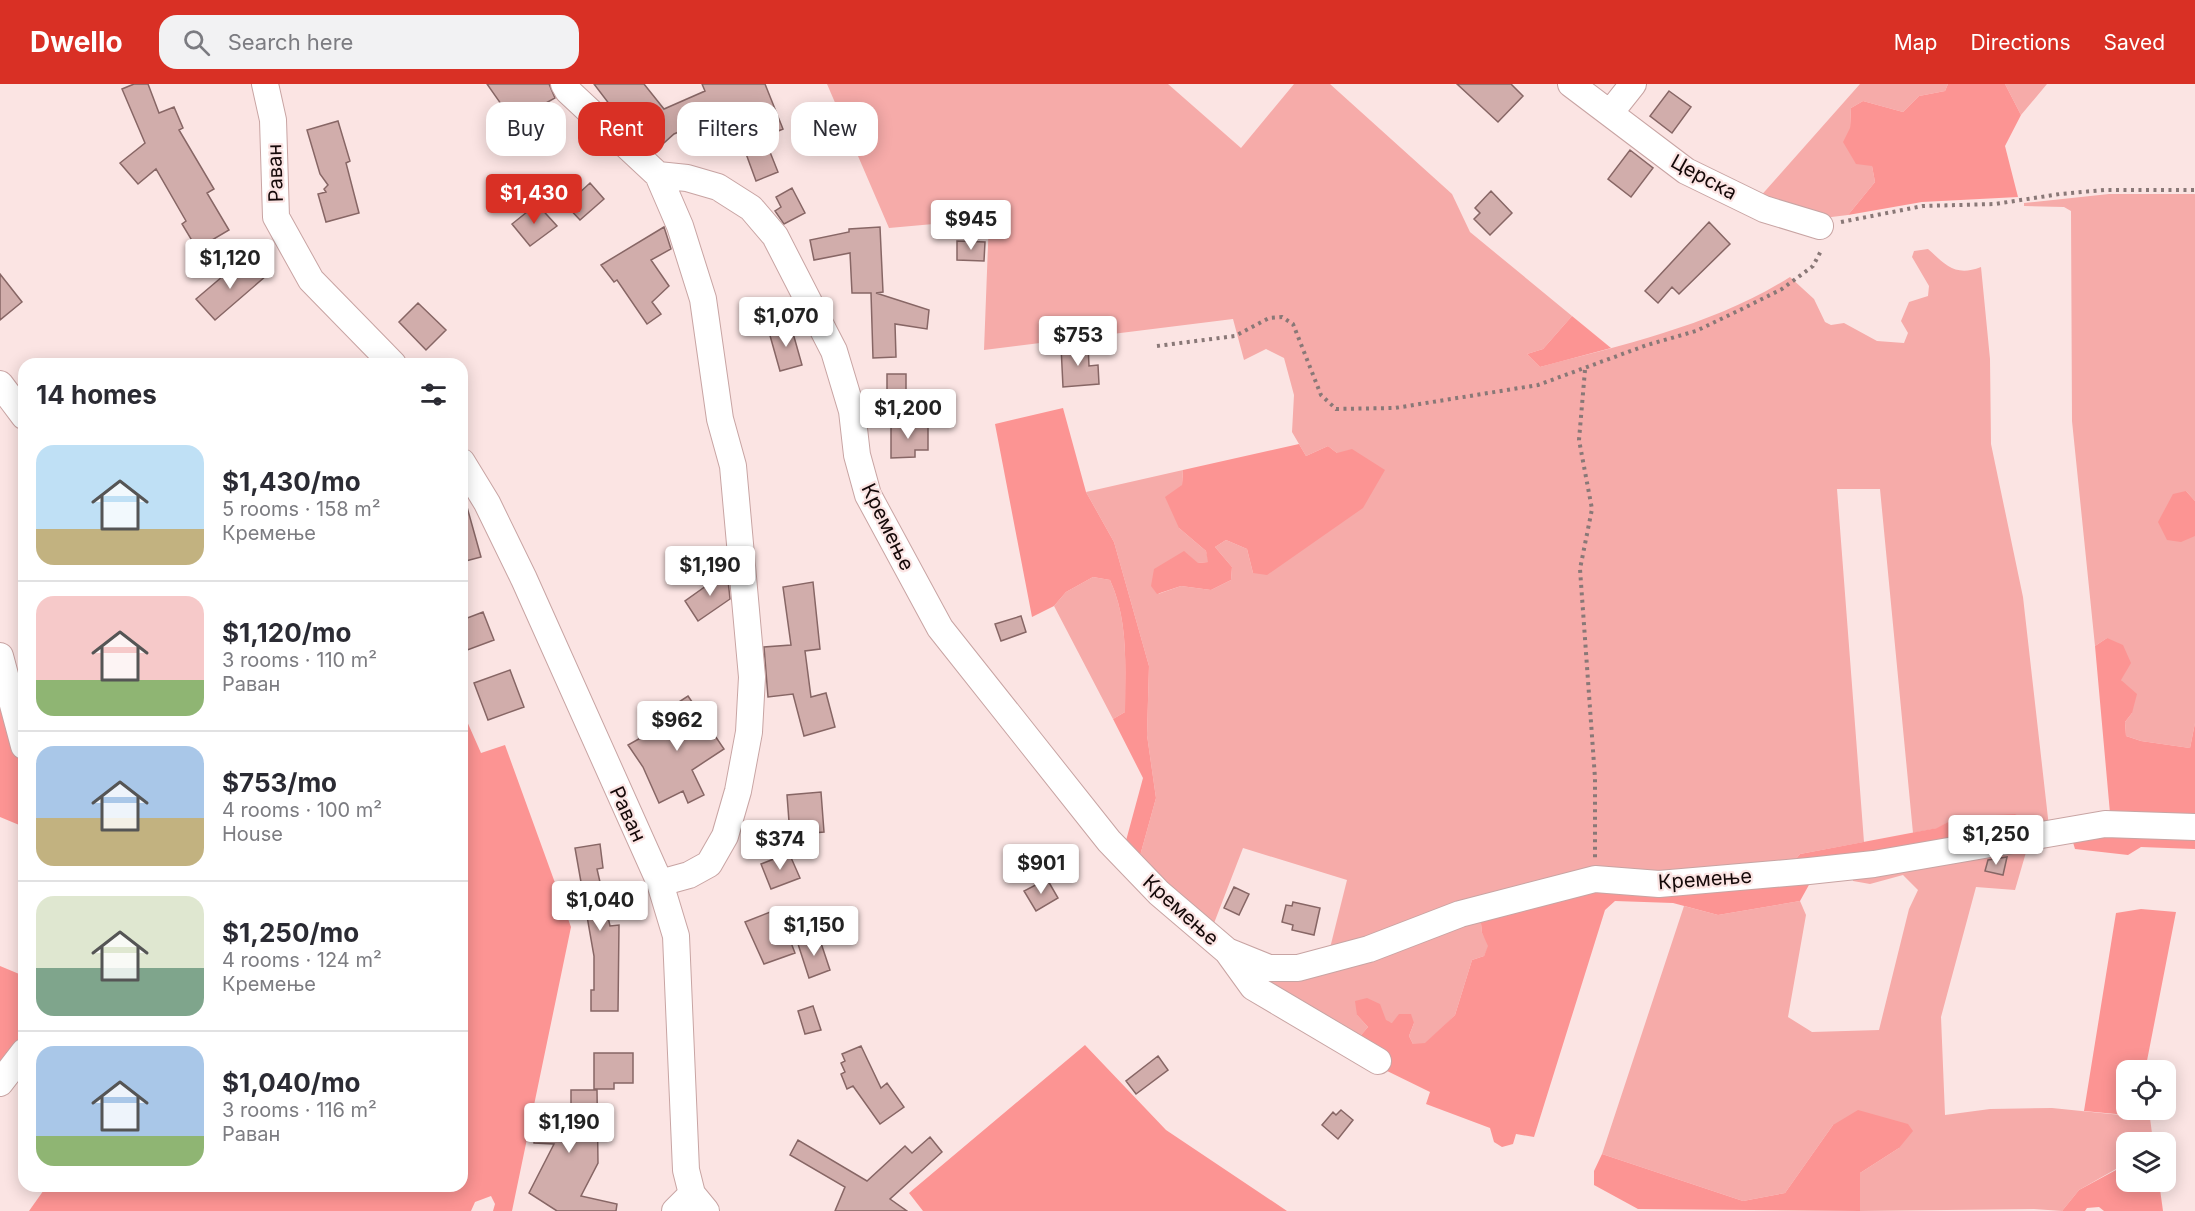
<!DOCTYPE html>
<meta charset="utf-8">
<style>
body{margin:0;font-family:Inter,sans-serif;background:#f2f2f3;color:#2b2b33;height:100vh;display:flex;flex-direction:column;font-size:22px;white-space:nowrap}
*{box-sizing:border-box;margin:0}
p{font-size:20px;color:#7c7c81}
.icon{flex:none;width:33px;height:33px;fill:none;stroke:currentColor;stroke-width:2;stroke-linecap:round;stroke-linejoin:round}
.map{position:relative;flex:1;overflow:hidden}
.side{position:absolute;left:18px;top:274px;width:450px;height:834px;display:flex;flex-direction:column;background:#fff;border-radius:18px;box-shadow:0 3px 15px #0003}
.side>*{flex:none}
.top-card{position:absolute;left:486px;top:18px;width:570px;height:54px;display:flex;gap:12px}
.buttons{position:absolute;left:2116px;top:976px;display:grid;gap:12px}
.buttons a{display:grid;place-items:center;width:60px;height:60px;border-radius:12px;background:#fff;box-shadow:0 3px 15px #0003;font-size:30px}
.price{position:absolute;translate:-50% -51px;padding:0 14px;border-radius:6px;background:#fff;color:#222;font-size:20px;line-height:39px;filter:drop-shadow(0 2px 3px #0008)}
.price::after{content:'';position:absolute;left:50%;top:36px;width:18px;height:14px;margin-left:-9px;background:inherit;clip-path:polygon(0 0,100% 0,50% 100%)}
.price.selected{background:#d93025;color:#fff}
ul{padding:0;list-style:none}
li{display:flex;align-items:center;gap:18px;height:150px;padding:0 18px}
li+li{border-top:2px solid #e1e1e2}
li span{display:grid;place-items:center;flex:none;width:168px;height:120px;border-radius:18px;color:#555}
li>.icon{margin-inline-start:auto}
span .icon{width:72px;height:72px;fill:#fffc;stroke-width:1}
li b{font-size:26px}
h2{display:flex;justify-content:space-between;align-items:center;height:72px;padding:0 18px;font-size:26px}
.pill{padding:0 21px;border-radius:18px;background:#fff;box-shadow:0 3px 15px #0003;font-size:21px;line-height:54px}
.pill.selected{background:#d93025;color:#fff}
header{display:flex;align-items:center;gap:36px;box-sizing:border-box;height:84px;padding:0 30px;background:#d93025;color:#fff}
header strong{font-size:28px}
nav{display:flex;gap:33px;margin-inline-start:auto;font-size:21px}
.search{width:420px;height:54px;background:#f2f2f3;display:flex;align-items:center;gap:15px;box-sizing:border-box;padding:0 21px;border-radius:18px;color:#7c7c81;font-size:22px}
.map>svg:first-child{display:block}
.green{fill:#f6aba9}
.forest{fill:#fc9493}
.building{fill:#d1adab;stroke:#876665;stroke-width:1.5}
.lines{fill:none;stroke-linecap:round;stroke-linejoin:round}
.minor-casing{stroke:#c8a4a3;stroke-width:28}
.path{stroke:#897877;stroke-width:4;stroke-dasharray:3 4.5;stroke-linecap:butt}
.minor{stroke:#fff;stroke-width:26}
.labels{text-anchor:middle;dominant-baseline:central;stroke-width:4.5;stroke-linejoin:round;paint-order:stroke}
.street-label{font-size:20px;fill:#150909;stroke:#fbe4e3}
</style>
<header>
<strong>Dwello</strong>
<div class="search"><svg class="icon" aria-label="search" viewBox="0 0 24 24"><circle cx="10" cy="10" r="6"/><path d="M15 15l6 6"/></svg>Search here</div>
<nav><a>Map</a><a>Directions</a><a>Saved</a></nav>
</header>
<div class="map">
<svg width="2195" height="1127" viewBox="0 0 2195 1127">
<rect width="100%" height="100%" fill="#fbe4e3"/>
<!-- green -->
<path class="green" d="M827,0H1168L1241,64L1294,0H1330L1452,110L1470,148L1572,232L1543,265L1527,270L1540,283C1626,260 1714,241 1790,193L1814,215L1825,238L1831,241L1844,239L1877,257L1904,259L1908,249L1901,237L1909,218L1928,212L1929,202L1912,173L1914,167L1928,165C1946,181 1955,193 1981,183L1990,275L1991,360L2023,513L2049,743L2027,748L1957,733L1938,744L1913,749L1880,405H1837L1864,758L1800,770L1795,776L1659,795L1328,872L1347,796L1243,764L1211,847L1138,779L1156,714L1147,651L1149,582L1114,458L1086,408L1183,386L1179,444L1206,467L1209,478L1198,479L1158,510L1181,502L1211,506L1231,496L1232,483L1215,463L1226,456L1247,465L1253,489L1337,369L1328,362L1306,372L1292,348L1294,311L1284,274L1266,265L1244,276L1233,235L984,266L989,135L889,144Z
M1860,0H1948L1945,7L1919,12L1903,28L1863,17L1851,24L1850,44L1872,82L1875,98L1848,131L1823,134L1758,115Z
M2005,0H2047L2021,31Z
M2109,110H2195V417L2186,407L2195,452V639L2190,664L2141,657L2126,652L2125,638L2132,629L2107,554L2095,562L2072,337L2071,127L2064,123L2024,122V119Z
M1093,493L1110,496C1129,537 1125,584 1125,628L1113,635L1054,522L1066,508Z
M2029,758L2015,806L1976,803L1941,933L1945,1031L1990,1025L2052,1024L2150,1034L2153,1057L2127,1059V1071L2116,1076V1085L2079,1106L2062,1127L2034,1125L1860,1127V1089L1899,1064L1833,1041L1785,1109L1743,1117L1602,1070L1684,822L1718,831L1800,817L1806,831L1788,933L1812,948L1879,946L1909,825L1918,806L1903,791L1870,800L1853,797L1851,787Z
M1480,830L1482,849L1489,862L1484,872L1472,876L1455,931L1425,960H1413L1409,952L1414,939H1392L1357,931L1368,943L1355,958L1275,914L1260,884Z"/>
<!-- forest -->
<path class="forest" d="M1948,0H2005L2021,31L2005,62L2018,113L1922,118L1848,131L1875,98L1872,82L1856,80L1843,58L1850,44L1851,24L1863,17L1903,28L1919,12L1945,7Z
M1572,232L1611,264L1540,283L1527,270L1543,265Z
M1063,324L1086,408L1114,458L1149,582L1147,651L1156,714L1138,779L1124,764L1143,694L1113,635L1125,628C1125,584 1129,537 1110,496L1093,493L1066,508L1054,522L1032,533L995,340Z
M1299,360L1306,372L1328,362L1337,369L1352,365L1385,386L1363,424L1267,491L1253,489L1247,465L1226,456L1215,463L1232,483L1231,496L1211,506L1181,502L1157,510L1151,502L1154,485L1184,467L1198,479L1208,478L1206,467L1179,444L1165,413L1182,401L1183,386Z
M2186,407L2195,417V452L2181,458L2167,456L2158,438L2173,410Z
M2107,554L2123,561L2131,579L2121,596L2137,610L2132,629L2125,638L2126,652L2141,657L2190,664L2195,639V765L2141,763L2128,771L2075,765L2072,755L2110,729L2095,562Z
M0,594L14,653L24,678V743L0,733Z
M462,626L481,669L505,661L571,843L512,1127H493L495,1120L491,1112L475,1118L471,1127H29L46,1103L462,1102Z
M2015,730L2026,737L2027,748L1872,773L1795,776L1800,770L1937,744L1957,733Z
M1810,799L1800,817L1718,831L1673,819L1615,817L1605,826L1534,1053L1516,1050L1513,1060L1502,1063L1494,1058L1490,1044L1426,1020L1430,1008L1381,984L1355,958L1368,943L1357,931L1355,917L1367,914L1380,920L1386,936L1392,939L1399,930H1411L1414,939L1409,952L1413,960L1425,959L1455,931L1472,876L1484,872L1488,862L1482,849L1480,830L1594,800Z
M2141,825L2176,828L2145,987H2127V1026H2138L2137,1032L2084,1027L2116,829Z
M0,882L24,892V960L0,991Z
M1085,961L1166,1046L1287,1127H923L909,1109Z
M1858,1026L1908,1040L1913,1047L1899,1064L1860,1089V1127L1638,1125L1594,1101V1087L1602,1070L1743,1117L1785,1109L1833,1041Z
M2127,1071V1098H2159L2163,1127H2104L2099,1123L2087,1124L2085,1127H2062L2079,1106L2116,1086V1076Z"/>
<!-- building -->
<path class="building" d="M134,0H148L159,29L174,23L183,44L179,46L214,105L207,109L229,146L197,165L182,140L186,137L156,85L138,100L120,79L145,59L122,5Z
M487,0H549L555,14L537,24L550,42L517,67L501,46L513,37Z
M594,0H644L664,25L705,7L702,0H765L783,45L764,53L778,88L756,97L730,26L674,50L655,67L623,38Z
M1457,0H1511L1523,12L1498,38Z
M1669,7L1691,23L1672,49L1650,32Z
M338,37L350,77L346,79L359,129L326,138L318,110L326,108L324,105L328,101L320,90L307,46Z
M1630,66L1653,84L1631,113L1608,95Z
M590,99L604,115L580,136L566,121Z
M792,104L805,129L784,140L775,127L781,123L776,113Z
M1491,107L1512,129L1490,151L1474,135L1480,129L1475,124Z
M537,120L557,142L530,162L512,140Z
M1709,138L1730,160L1679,210L1672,203L1658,219L1645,207Z
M664,143L671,165L651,176L669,202L652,218L661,230L647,240L617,196L614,198L601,181Z
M880,143L883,208L876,209L929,226L927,245L895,240L896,273L873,274L871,209H852L850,169L814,176L810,156L849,148V145Z
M957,157L985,158L984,177L957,176Z
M255,179L266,192L215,236L196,215L236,181L244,189Z
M0,190L22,218L0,236Z
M418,219L446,246L426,266L399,238Z
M791,242L802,281L780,287L769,248Z
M1088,260L1089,282L1098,281L1099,300L1063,303L1061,262Z
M887,290H906V332H887Z
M891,340H928V366H915V373L891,374Z
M467,423L481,473L462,478V424Z
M727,487L730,515L698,537L685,517Z
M813,498L820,565L805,567L811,613L826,609L835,643L804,652L793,610L768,613L764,563L791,561L783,503Z
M483,528L494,556L462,568V536Z
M1021,532L1026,548L1001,557L995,540Z
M510,586L524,623L488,636L474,599Z
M688,612L724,665L692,686L704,711L688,719L683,707L659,719L643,683L628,661L674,635L668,625Z
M821,708L824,748L790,751L787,711Z
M600,760L603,784L597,785L610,842L619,841L618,927H591V906H594V872L575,764Z
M789,769L800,794L771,805L761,780Z
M2007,773L2003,791L1985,787L1988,776Z
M1047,795L1058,814L1036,827L1024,807Z
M1234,803L1249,810L1239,831L1224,824Z
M1293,818L1320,824L1314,851L1292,846L1293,841L1282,838L1286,821L1292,822Z
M778,825L795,869L764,880L745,838Z
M819,853L830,886L809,894L798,860Z
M813,922L821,946L805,950L798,927Z
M861,962L881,1004L887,999L904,1023L880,1040L853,1002L847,1005L841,990L845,988L841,979L845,977L842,970Z
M594,969H633V999H614V1005H594Z
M1158,972L1168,986L1136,1010L1126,997Z
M571,1006H597L598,1079L581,1112L617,1120L616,1127H557L529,1109L554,1060L534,1059L536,1021L571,1022Z
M1341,1026L1353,1036L1338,1055L1322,1041L1333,1028L1336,1031Z
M930,1053L942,1068L890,1115L907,1127H835L845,1103L790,1071L798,1056L867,1097L905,1062L912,1069Z"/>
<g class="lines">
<defs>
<path id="minor" d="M265,0L273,36L276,133L311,196L393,280
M564,0L568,7L658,91L687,94L718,103L751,124L775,152L834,267L852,327L857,371L868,411L940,544L1109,757L1159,809L1227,867L1269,884H1298L1369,865L1460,830L1595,795L1659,800L1809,787L1874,780L2105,740L2195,743
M1571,0L1686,87L1764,125L1820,142
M1610,29L1633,0
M658,91L680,142L703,215L720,335L733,382L752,593L749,648L738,707L725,752L709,780L689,791L660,799
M0,300L24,332
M462,378L487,419L524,495L660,799L676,852L686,1086L692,1110L706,1127
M0,572L24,662
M1227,867L1253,903L1378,977
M0,999L24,968
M675,1127L692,1110"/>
</defs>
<!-- minor casing -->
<use href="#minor" class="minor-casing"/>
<!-- path -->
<path class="path" d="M1841,138L1923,122L1995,120L2060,110L2104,106H2195
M1157,262L1235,252L1269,234L1282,233L1293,240L1321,311L1336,325L1395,324L1538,301L1647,261L1696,247L1742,225L1782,205L1813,182L1822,165
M1585,286L1579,356L1592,425L1580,485L1595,694V774"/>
<!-- minor -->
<use href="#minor" class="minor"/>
</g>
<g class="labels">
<!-- street labels -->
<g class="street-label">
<text transform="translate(275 89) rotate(-92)">Раван</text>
<text transform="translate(1704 93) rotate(29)">Церска</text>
<text transform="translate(888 443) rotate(64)">Кремење</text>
<text transform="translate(628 730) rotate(65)">Раван</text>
<text transform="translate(1705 795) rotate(-4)">Кремење</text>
<text transform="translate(1181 826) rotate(42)">Кремење</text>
</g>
</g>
</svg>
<div class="buttons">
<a><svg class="icon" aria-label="locate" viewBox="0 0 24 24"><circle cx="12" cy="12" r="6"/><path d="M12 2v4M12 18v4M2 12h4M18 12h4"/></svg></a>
<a><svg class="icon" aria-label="layers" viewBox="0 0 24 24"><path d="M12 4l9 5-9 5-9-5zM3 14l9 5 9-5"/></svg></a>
</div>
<b class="price selected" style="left:534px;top:141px">$1,430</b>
<b class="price" style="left:971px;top:167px">$945</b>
<b class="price" style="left:230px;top:206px">$1,120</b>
<b class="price" style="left:786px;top:264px">$1,070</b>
<b class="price" style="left:1078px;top:283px">$753</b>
<b class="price" style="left:908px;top:356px">$1,200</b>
<b class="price" style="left:710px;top:513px">$1,190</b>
<b class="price" style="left:677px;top:668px">$962</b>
<b class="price" style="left:1996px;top:782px">$1,250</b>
<b class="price" style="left:780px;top:787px">$374</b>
<b class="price" style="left:1041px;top:811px">$901</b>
<b class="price" style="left:600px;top:848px">$1,040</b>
<b class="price" style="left:814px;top:873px">$1,150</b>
<b class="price" style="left:569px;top:1070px">$1,190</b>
<div class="top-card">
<a class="pill">Buy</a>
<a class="pill selected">Rent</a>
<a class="pill">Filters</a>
<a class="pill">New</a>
</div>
<section class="side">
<h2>14 homes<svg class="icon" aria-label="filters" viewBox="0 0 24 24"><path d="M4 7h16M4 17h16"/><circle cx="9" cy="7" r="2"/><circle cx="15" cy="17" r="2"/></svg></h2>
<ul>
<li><span style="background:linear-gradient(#bfe0f5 70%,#c2b280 0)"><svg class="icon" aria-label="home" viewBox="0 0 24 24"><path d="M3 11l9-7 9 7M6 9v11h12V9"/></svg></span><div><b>$1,430/mo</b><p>5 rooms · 158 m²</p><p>Кремење</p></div></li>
<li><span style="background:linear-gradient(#f6c9c9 70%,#8fb573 0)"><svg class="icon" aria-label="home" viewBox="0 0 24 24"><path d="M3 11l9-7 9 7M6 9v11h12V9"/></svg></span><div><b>$1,120/mo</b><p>3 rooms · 110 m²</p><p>Раван</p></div></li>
<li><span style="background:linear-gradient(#a9c7e8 60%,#c2b280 0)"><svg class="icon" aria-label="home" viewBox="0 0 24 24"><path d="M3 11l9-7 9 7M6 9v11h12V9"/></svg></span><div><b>$753/mo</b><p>4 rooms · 100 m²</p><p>House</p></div></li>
<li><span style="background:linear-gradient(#dfe7d0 60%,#7fa58c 0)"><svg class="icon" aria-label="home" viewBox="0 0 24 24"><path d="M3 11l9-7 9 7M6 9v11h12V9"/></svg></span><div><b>$1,250/mo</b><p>4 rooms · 124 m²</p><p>Кремење</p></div></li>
<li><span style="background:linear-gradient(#a9c7e8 75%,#8fb573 0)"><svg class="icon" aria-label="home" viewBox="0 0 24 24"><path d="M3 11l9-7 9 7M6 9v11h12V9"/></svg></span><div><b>$1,040/mo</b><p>3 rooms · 116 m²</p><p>Раван</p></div></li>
</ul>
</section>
</div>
